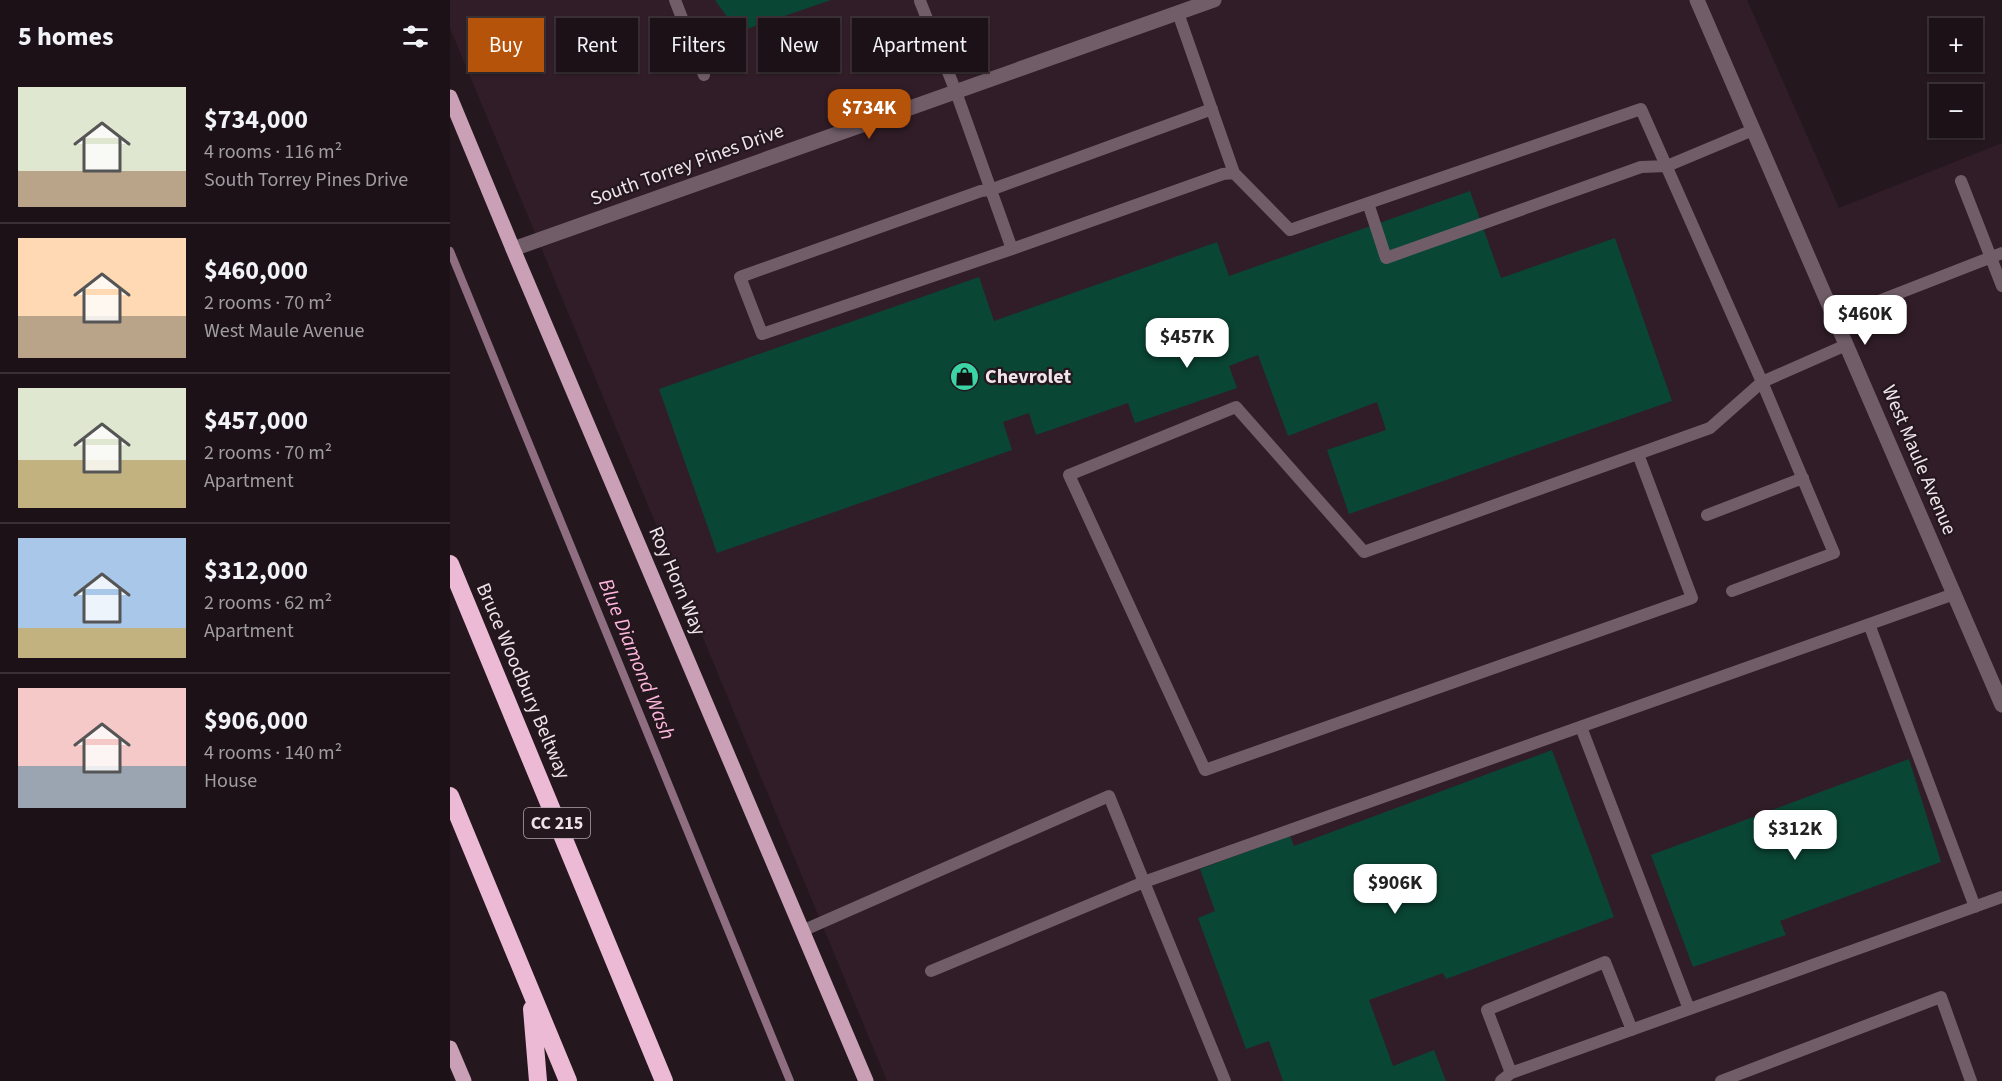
<!DOCTYPE html>
<meta charset="utf-8">
<style>
body{margin:0;font-family:"Source Sans 3",sans-serif;background:#291f23;color:#f1f3f6;height:100vh;display:flex;flex-direction:column;font-size:22px;white-space:nowrap}
*{box-sizing:border-box;margin:0}
p{font-size:20px;color:#a09da1}
.icon{flex:none;width:33px;height:33px;fill:none;stroke:currentColor;stroke-width:2;stroke-linecap:round;stroke-linejoin:round}
.map{position:relative;flex:1;overflow:hidden}
.panel{display:flex;flex-direction:column;background:#1c1116;width:450px}
.panel>*{flex:none}
.guide{position:absolute;left:18px;top:18px;width:570px;height:54px;display:flex;gap:12px}
.fabs{position:absolute;left:1479px;top:18px;display:grid;gap:12px}
.fabs a{display:grid;place-items:center;width:54px;height:54px;border-radius:0px;background:#1c1116;box-shadow:0 2px 4px #0004,0 0 0 2px #3a3135;font-size:30px}
.price{position:absolute;translate:-50% -51px;padding:0 14px;border-radius:12px;background:#fff;color:#222;font-size:20px;line-height:39px;filter:drop-shadow(0 2px 3px #0008)}
.price::after{content:'';position:absolute;left:50%;top:36px;width:18px;height:14px;margin-left:-9px;background:inherit;clip-path:polygon(0 0,100% 0,50% 100%)}
.price.on{background:#b45309;color:#fff}
ul{padding:0;list-style:none}
li{display:flex;align-items:center;gap:18px;height:150px;padding:0 18px}
li+li{border-top:2px solid #3a3135}
li span{display:grid;place-items:center;flex:none;width:168px;height:120px;border-radius:0px;color:#555}
li>.icon{margin-inline-start:auto}
span .icon{width:72px;height:72px;fill:#fffc;stroke-width:1}
li b{font-size:26px}
h2{display:flex;justify-content:space-between;align-items:center;height:72px;padding:0 18px;font-size:26px}
.pill{padding:0 21px;border-radius:0px;background:#1c1116;box-shadow:0 2px 4px #0004,0 0 0 2px #3a3135;font-size:21px;line-height:54px}
.pill.on{background:#b45309;color:#fff}
main{display:flex;flex:1;min-height:0}
.map>svg:first-child{display:block}
.built{fill:#311d27}
.lines{fill:none;stroke-linecap:round;stroke-linejoin:round}
.stream{stroke:#8e6e80;stroke-width:8}
.building{fill:#0a4634}
.lane{stroke:#715d68;stroke-width:12}
.street{stroke:#715d68;stroke-width:15}
.primary{stroke:#c9a0b5;stroke-width:15}
.highway{stroke:#ecbad4;stroke-width:18}
.labels{text-anchor:middle;dominant-baseline:central;stroke-width:4.5;stroke-linejoin:round;paint-order:stroke}
.shield{fill:#25171e;stroke:#b2a6ac;stroke-width:1.5}
.shield-label{font-size:18px;font-weight:bold;fill:#eee4e9}
.street-label{font-size:20px;fill:#eee4e9;stroke:#25171e}
.poi-label{font-size:20px;font-weight:bold;fill:#eee4e9;stroke:#25171e;text-anchor:start}
.water-label{font-size:21px;font-style:italic;fill:#ffb7dd;stroke:#25171e}
</style>
<main>
<section class="panel">
<h2>5 homes<svg class="icon" aria-label="filters" viewBox="0 0 24 24"><path d="M4 7h16M4 17h16"/><circle cx="9" cy="7" r="2"/><circle cx="15" cy="17" r="2"/></svg></h2>
<ul>
<li><span style="background:linear-gradient(#dfe7d0 70%,#b9a48a 0)"><svg class="icon" aria-label="home" viewBox="0 0 24 24"><path d="M3 11l9-7 9 7M6 9v11h12V9"/></svg></span><div><b>$734,000</b><p>4 rooms · 116 m²</p><p>South Torrey Pines Drive</p></div></li>
<li><span style="background:linear-gradient(#ffd9b3 65%,#b9a48a 0)"><svg class="icon" aria-label="home" viewBox="0 0 24 24"><path d="M3 11l9-7 9 7M6 9v11h12V9"/></svg></span><div><b>$460,000</b><p>2 rooms · 70 m²</p><p>West Maule Avenue</p></div></li>
<li><span style="background:linear-gradient(#dfe7d0 60%,#c2b280 0)"><svg class="icon" aria-label="home" viewBox="0 0 24 24"><path d="M3 11l9-7 9 7M6 9v11h12V9"/></svg></span><div><b>$457,000</b><p>2 rooms · 70 m²</p><p>Apartment</p></div></li>
<li><span style="background:linear-gradient(#a9c7e8 75%,#c2b280 0)"><svg class="icon" aria-label="home" viewBox="0 0 24 24"><path d="M3 11l9-7 9 7M6 9v11h12V9"/></svg></span><div><b>$312,000</b><p>2 rooms · 62 m²</p><p>Apartment</p></div></li>
<li><span style="background:linear-gradient(#f6c9c9 65%,#9aa5b1 0)"><svg class="icon" aria-label="home" viewBox="0 0 24 24"><path d="M3 11l9-7 9 7M6 9v11h12V9"/></svg></span><div><b>$906,000</b><p>4 rooms · 140 m²</p><p>House</p></div></li>
</ul>
</section>
<div class="map">
<svg width="1552" height="1081" viewBox="0 0 1552 1081">
<rect width="100%" height="100%" fill="#25171e"/>
<!-- built -->
<path class="built" d="M0,0H1297L1389,208L1552,143V1081H437L0,28Z"/>
<g class="lines">
<!-- stream -->
<path class="stream" d="M0,251L340,1081"/>
</g>
<!-- building -->
<path class="building" d="M265,0H381L288,32Z
M1020,191L1051,278L1165,238L1222,401L899,514L877,450L936,430L927,402L838,436L808,355L779,366L787,388L685,423L678,403L586,435L579,413L553,422L562,450L267,553L209,389L529,277L544,321L767,242L779,276Z
M1102,750L1164,917L996,979L993,973L919,1000L943,1066L984,1050L996,1081H833L819,1041L796,1049L748,918L765,911L750,869L840,836L844,846Z
M1459,759L1491,862L1330,921L1336,935L1243,967L1201,855Z"/>
<g class="lines">
<!-- lane -->
<path class="lane" d="M225,0L254,75
M470,1L506,92L562,249L773,174L784,173
M728,13L784,173L840,230L1191,109L1312,382L1384,553L1282,591
M1511,181L1552,286
M918,203L936,258L1191,167L1217,166L1303,130
M562,249L312,334L290,277L531,191L540,190L762,109
M1385,318L1552,253
M1188,454L1242,598L755,770L619,475L786,407L914,552L1260,428L1312,382L1396,345
M1257,515L1353,478
M1419,624L1525,907
M1131,727L1239,1009
M352,931L659,796L775,1081
M481,971L694,882L1504,594
M1061,1073L1037,1010L1155,962L1182,1030
M1051,1081L1061,1073L1552,897
M1271,1081L1491,997L1521,1081"/>
<!-- street -->
<path class="street" d="M1247,0L1552,705
M63,249L764,0"/>
<!-- primary -->
<path class="primary" d="M0,97L63,249L416,1081
M0,1048L14,1081"/>
<!-- highway -->
<path class="highway" d="M0,564L214,1081
M0,796L118,1081
M82,1009L88,1081"/>
</g>
<!-- icons -->
<defs>
<symbol id="shop-disc" viewBox="-11 -11 22 22"><circle r="9.5" fill="#3ad4a5" stroke="#25171e"/><path d="M-5-2.5h2.3a2.7 3.5 0 0 1 5.4 0H5L5.5 6h-11ZM-1.5-2.5h3a1.5 2.3 0 0 0-3 0Z" fill="#111"/></symbol>
</defs>
<g fill-rule="evenodd">
<use href="#shop-disc" x="498" y="360" width="33" height="33"/>
</g>
<g class="labels">
<!-- shield labels -->
<rect class="shield" x="74" y="808" width="66" height="30" rx="4.5"/>
<g class="shield-label">
<text x="107" y="823">CC 215</text>
</g>
<!-- street labels -->
<g class="street-label">
<text transform="translate(237 165) rotate(-20)">South Torrey Pines Drive</text>
<text transform="translate(1469 460) rotate(67)">West Maule Avenue</text>
<text transform="translate(227 581) rotate(67)">Roy Horn Way</text>
<text transform="translate(73 681) rotate(67)">Bruce Woodbury Beltway</text>
</g>
<!-- poi labels -->
<g class="poi-label">
<text x="535" y="377">Chevrolet</text>
</g>
<!-- water labels -->
<g class="water-label">
<text transform="translate(187 659) rotate(68)">Blue Diamond Wash</text>
</g>
</g>
</svg>
<div class="fabs">
<a>+</a>
<a>−</a>
</div>
<b class="price on" style="left:419px;top:140px">$734K</b>
<b class="price" style="left:1415px;top:346px">$460K</b>
<b class="price" style="left:737px;top:369px">$457K</b>
<b class="price" style="left:1345px;top:861px">$312K</b>
<b class="price" style="left:945px;top:915px">$906K</b>
<div class="guide">
<a class="pill on">Buy</a>
<a class="pill">Rent</a>
<a class="pill">Filters</a>
<a class="pill">New</a>
<a class="pill">Apartment</a>
</div>
</div>
</main>
